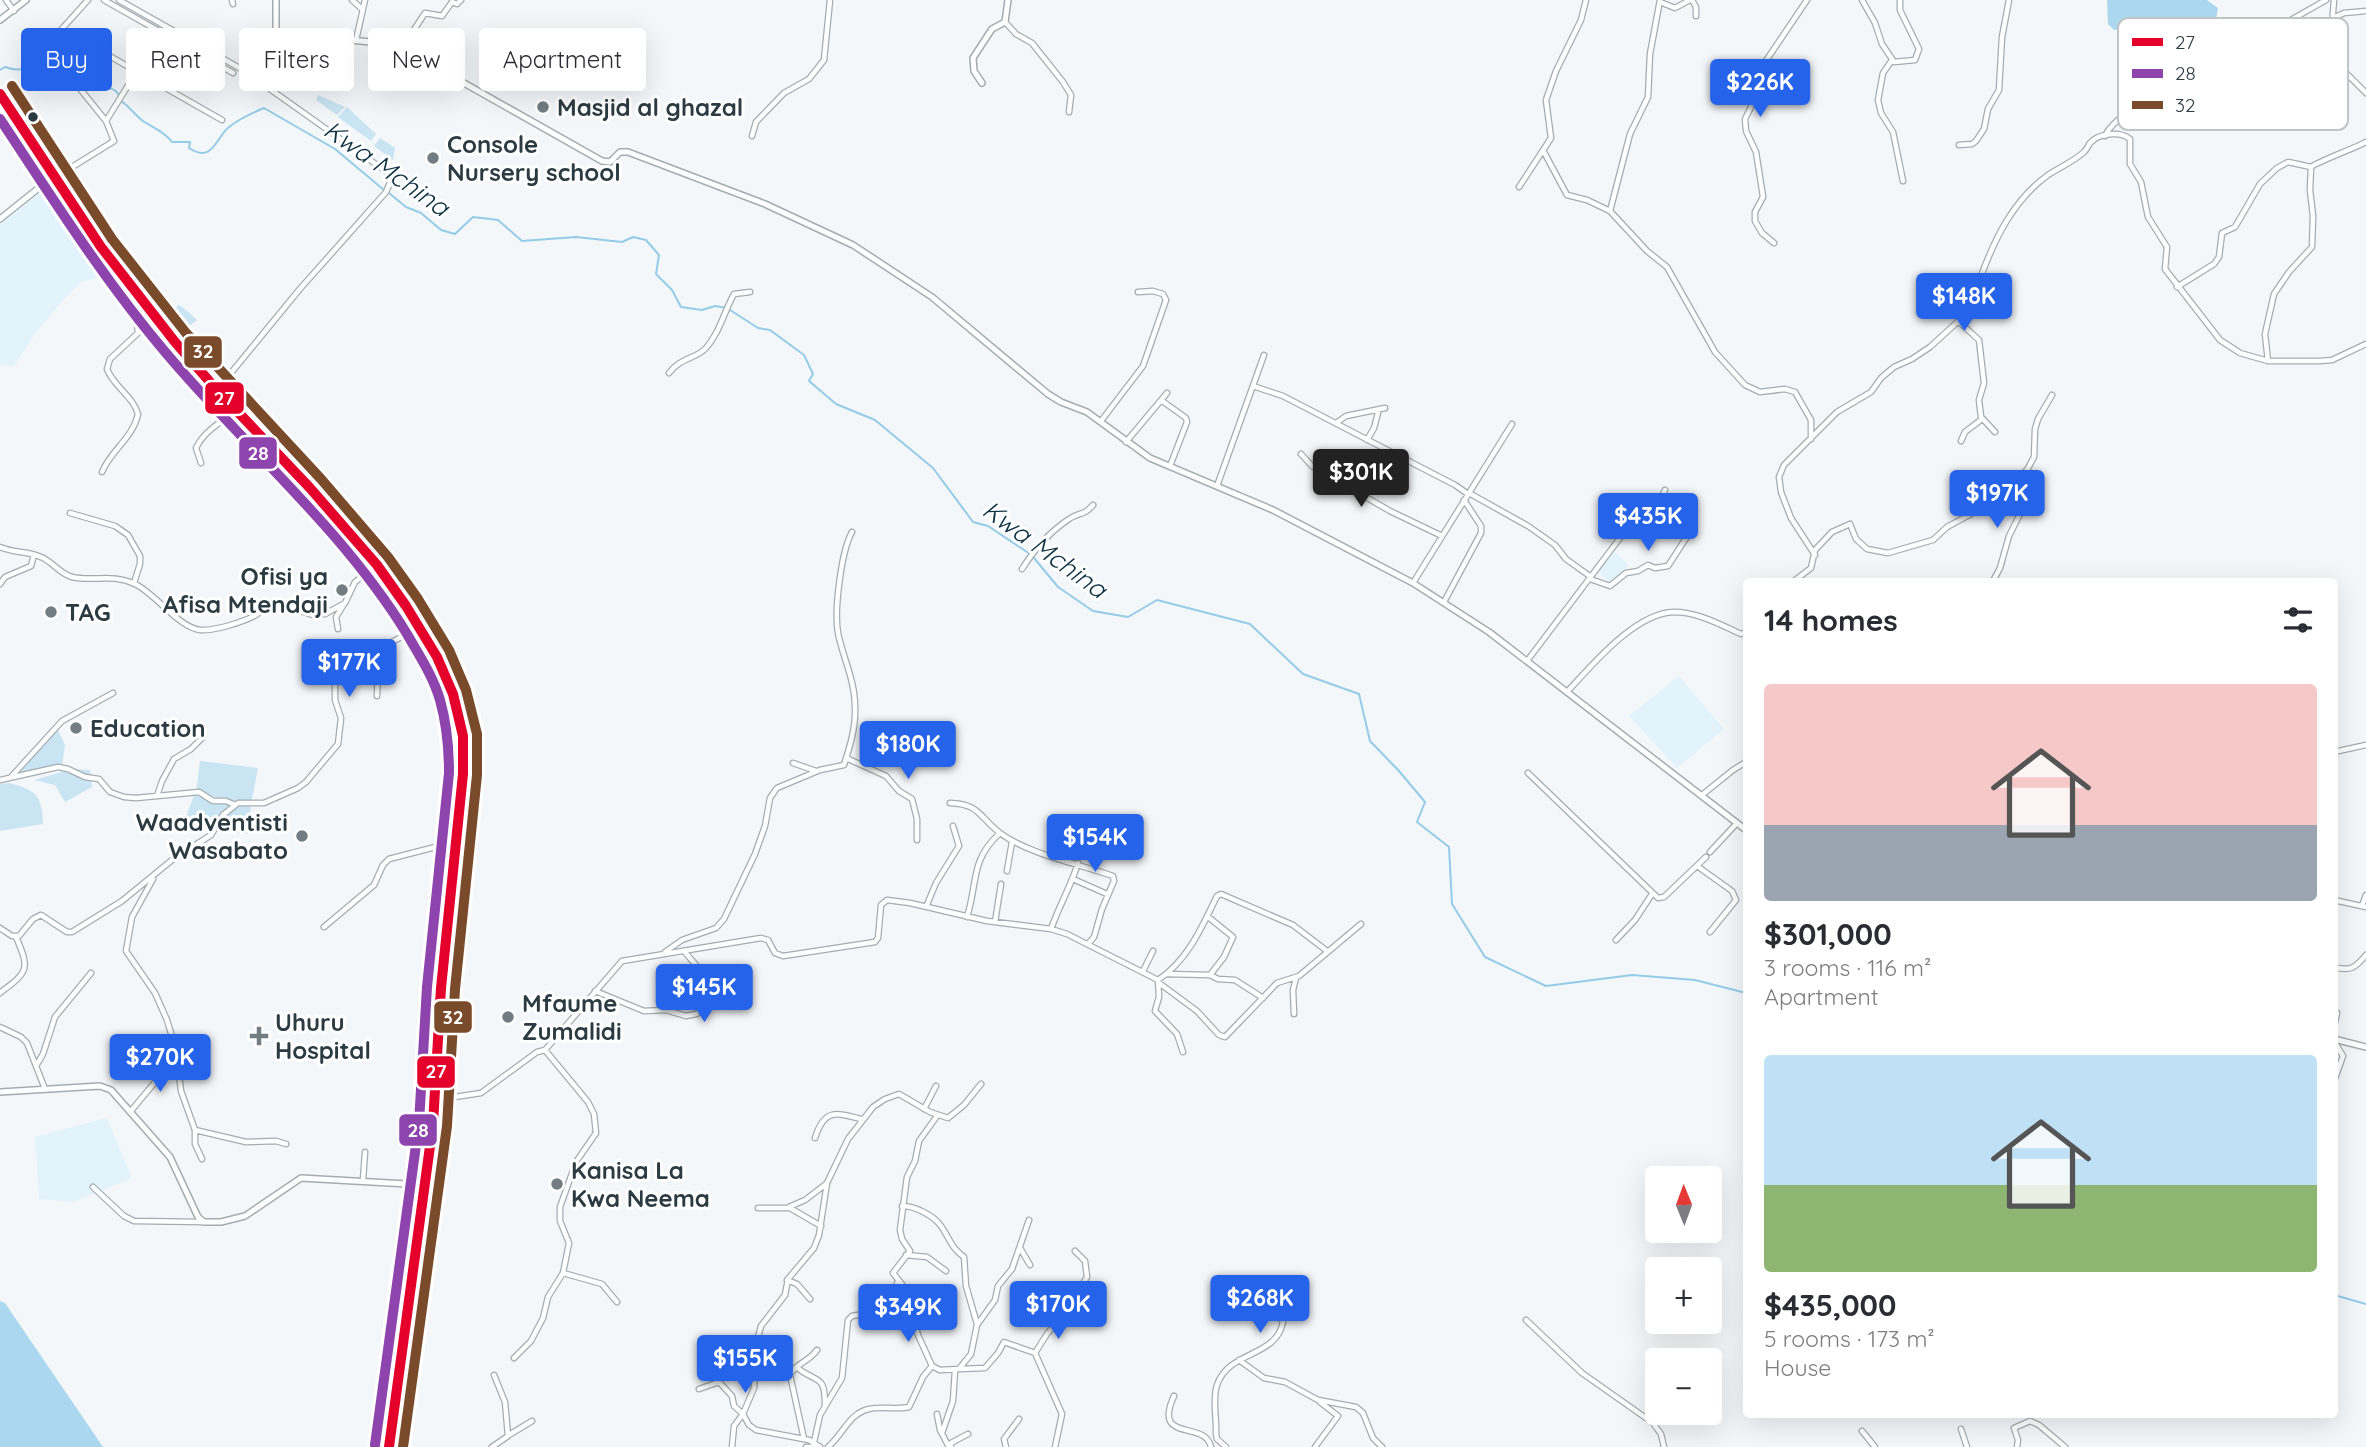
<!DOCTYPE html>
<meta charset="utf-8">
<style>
body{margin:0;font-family:Quicksand,sans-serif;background:#f7f7f7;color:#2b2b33;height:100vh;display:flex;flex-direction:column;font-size:26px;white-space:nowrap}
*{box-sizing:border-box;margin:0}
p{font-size:23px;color:#7c7c81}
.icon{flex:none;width:38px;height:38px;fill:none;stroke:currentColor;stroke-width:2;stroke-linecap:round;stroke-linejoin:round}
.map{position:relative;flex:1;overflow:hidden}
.side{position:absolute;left:1743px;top:578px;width:595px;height:840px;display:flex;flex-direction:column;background:#fff;border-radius:7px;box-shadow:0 7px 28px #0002}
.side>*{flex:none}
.guide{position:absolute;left:21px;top:28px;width:665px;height:63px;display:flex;gap:14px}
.needle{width:46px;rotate:359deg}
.tools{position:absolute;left:1645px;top:1166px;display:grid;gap:14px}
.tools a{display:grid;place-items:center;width:77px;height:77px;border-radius:7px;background:#fff;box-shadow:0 7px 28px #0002;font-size:35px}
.price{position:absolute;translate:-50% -60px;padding:0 16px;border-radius:7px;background:#2563eb;color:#fff;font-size:23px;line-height:46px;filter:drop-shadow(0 2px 4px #0008)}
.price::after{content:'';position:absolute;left:50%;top:42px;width:21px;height:16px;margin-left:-10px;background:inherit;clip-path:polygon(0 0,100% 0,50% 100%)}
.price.active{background:#222;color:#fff}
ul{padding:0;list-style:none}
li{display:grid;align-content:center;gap:14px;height:371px;padding:0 21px}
li span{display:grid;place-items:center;height:217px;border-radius:7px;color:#555}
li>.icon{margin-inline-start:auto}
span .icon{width:126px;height:126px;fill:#fffc;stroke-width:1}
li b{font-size:30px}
h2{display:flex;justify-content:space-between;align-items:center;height:84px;padding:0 21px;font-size:30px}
.pill{padding:0 24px;border-radius:7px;background:#fff;box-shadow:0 7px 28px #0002;font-size:24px;line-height:63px}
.pill.active{background:#2563eb;color:#fff}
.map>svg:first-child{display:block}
.built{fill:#e2f3fc}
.green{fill:#c9e4f3}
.forest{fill:#abd8ee}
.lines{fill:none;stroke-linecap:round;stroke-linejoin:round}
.stream{stroke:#94cbe7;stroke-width:2}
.minor-casing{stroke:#a4acb0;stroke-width:7}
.tertiary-casing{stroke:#a4acb0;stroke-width:8}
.trunk-casing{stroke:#acbcc4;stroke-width:10}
.minor{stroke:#fdfefe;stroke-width:4.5}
.tertiary{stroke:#fdfefe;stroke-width:5}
.trunk{stroke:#e0eaf0;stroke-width:7}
.bus-1-casing{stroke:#fff;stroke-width:16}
.bus-2-casing{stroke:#fff;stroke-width:16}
.bus-3-casing{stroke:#fff;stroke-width:16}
.bus-1{stroke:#e4002b;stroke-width:10}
.bus-2{stroke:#8e44ad;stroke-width:10}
.bus-3{stroke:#7a4b2a;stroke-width:10}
.poi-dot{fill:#717d82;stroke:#fff;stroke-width:2.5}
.bus-dot{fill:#2b3b42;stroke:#fff;stroke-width:2.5}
.labels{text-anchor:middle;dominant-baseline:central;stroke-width:6;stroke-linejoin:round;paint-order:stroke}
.poi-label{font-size:24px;font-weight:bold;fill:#2b3b42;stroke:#fff;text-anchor:start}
.water-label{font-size:26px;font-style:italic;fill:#0c3141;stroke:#fff}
.key{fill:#fff;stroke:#bfc4c6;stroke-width:2}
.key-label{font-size:19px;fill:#2b3b42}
.line-badge{stroke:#fff;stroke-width:2.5}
.badge-label{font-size:19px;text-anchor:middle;font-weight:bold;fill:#fff}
</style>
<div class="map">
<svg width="2366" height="1447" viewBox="0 0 2366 1447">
<rect width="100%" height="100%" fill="#f4f7fa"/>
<!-- built -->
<path class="built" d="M44,189L100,277L81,282L64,299L35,334L14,366L0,365V225Z
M1615,552L1629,565L1611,584L1597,571Z
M1679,676L1724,729L1677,768L1629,716Z
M107,1118L132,1178L73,1202L39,1199L35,1137Z"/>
<!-- green -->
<path class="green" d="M318,95L345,107L337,115L316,100Z
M347,107L376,134L371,141L338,117Z
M380,138L395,148L393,160L374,146Z
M144,274L164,297L154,308L133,282Z
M170,305L174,309L179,305L185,309L184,312L186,310L197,320L177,336L160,315Z
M57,728L65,745L62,766L18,775Z
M200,761L258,768L251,804L196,793Z
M72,769L90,770L92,787L65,802L55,785L34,780Z
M9,783C36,790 42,795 43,824L0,831V784Z
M194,795L251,807L247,834L183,825Z"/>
<!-- forest -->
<path class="forest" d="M2107,0H2207L2218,8L2210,53L2163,56L2150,52L2141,26L2114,30L2108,24Z
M0,1301L5,1303L103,1447H0Z"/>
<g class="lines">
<!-- stream -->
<path class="stream" d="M0,70L5,67C24,74 30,64 48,62C67,61 88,78 102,89C110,88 116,88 119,96
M121,101C130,107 135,115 143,121C153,128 164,131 172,142H190L189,148C213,164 216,137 229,127C239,119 252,113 264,108L335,149L384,190
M389,193L406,207L421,213L441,230L455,234L473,217L498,220L522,241L576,237L622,242L633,237L646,240L659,255L656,274L672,290L681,307L702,310L715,306L727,308L758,328L770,330L804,355L813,374L809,381L836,404L875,420L933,468L973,522L988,526L1030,554
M1034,558L1058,587L1093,611L1128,617L1157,600L1250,624L1303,674L1359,694L1370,741L1399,771L1425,802L1417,822L1449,847L1452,904L1485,957L1546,986L1632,975L1695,980L1746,993
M2334,1295L2366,1304"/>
<defs>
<path id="minor" d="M6,0L14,11
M104,0L233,73
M119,0L243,70L387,172L392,178L386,192L299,290L217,390
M232,0L233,4
M352,0L362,9
M1692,0L1696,7V16
M1862,0L1875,23L1882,44L1894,62L1915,60L1919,49L1900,10V0
M2334,0L2330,49L2331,58L2366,93
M1660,2L1675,8L1690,0
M2333,18L2344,13L2366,11
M1005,22L1016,34L1032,43L1063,82L1071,95L1069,112
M62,29L222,120
M356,40L365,0
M50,42L88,0
M402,48L425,13L442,16L452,2L457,4L461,0
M1892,60L1883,73L1878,100L1881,113L1893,132L1903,181
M2282,100L2311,98L2322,92L2345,72
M106,121L137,71
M752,136L756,122L784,93L809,79L824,60L830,0
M2105,136C2110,124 2122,119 2129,108L2137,52L2146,41L2153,36L2168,32L2226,38L2268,33L2326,0
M1959,145L1972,144L1976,141L1984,129L1988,109L1999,90L2002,37L2009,0
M1544,152L1567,195L1587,200L1610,211L1647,251L1667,267L1715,352L1745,385L1760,392L1785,389L1795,392L1811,420V439
M56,177L114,141L106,121L81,90
M1519,187L1551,138L1546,100L1556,71L1581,20L1586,0
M1610,211L1630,134L1648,97L1650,54L1660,0
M1774,243L1762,233L1755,221V212L1763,197L1762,190L1756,152L1746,131L1745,119L1751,107L1755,77L1807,0
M2177,287L2214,264L2219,257L2222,233L2235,227L2260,184L2277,168L2288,162L2311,167
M1958,321L1979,340L1984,383L1979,400L1981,417L1995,432
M2268,361L2265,334L2274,294L2289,272L2312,247L2313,216L2310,190L2311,167C2317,162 2355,148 2366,142
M669,373C681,357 696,359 706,348C720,332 724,312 734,294L750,292
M1253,386L1283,396L1455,485L1468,494
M1161,400L1186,418L1187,422L1170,466
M1101,421L1143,366L1166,300L1163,294L1153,291L1138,292
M1336,423L1346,416L1385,408
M1367,440L1374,428L1379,409
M1961,441L1965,432L1982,419
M1126,442L1167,393
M1301,454L1312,466L1390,511L1442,536
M201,463L196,448C204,431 222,421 237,411
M102,472C111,450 133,438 138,414C133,396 113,386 107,369L110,359L138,333L137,323L118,290V287L126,280
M1217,486L1264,355
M1469,493L1528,526L1555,545L1566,559L1591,577
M70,513L115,526L128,535L140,556V564L134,583
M0,547C13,553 28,551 41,557C53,562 60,574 72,577C94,582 111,573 135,584C156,594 178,627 200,630C215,631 243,622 256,615C263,611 264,605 272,602L313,615L325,614L345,603L355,582L377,565
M1815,555L1791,518L1781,492L1779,477L1784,465L1837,412L1871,392L1881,378L1894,367L1912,359L1930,347L1985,297L1986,292L1980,283V279C1994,240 2013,200 2048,175C2060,167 2073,162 2084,152C2087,149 2088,146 2090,143C2099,133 2120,131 2130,139V164L2141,182L2148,217L2167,247L2165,269L2220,340L2240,353L2268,361H2320L2332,360L2366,344
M1022,569C1034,550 1051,531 1069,519C1079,512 1084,516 1093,505
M1590,579L1610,586L1626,573L1638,571L1648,565L1655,568L1668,566L1688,535L1675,526L1651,517
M1794,581L1811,568L1815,550L1832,532L1850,524L1856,539L1867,549L1888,553L1933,540L1947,527L1971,514L1994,498L2027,470L2034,457L2035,429L2038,419L2052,395
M1993,581L2000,568L2009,536L2023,508V499L2014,481
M1413,583L1512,424
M0,584L5,577L31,566L34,555
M1444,602L1481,533V526L1464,500
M338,629L336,617L344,604
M1527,661L1626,530L1651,517L1665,490
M1567,692C1592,665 1635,613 1674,612C1698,612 1721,625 1741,634L1746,632
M377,696C378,680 376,657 388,645C395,638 410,634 420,630
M2334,752L2366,745
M846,758L886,776L899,791L912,799L917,819V840
M793,763L816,771
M1528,773L1658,898L1664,897L1706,857
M11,777L62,721L113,693
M0,780L58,767L68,769L85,777L99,779L110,792L124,797L136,798L199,792L213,801H226L235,805
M1702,795L1733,770L1746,762
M157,796L162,781L174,759L191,749L202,738
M950,803C980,804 979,817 1000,833C1028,854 1079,864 1113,876L1114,881L1102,909L1094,937L1088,944
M1710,852L1737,823
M1697,866L1732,891L1736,900L1710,932
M1007,871L1012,842
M153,879L132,917L126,951L155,993L167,1020L176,1050L181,1091L195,1130L246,1142L276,1141L286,1144
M1073,879L1107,894
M2334,900L2366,907
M2362,906L2366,895
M926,907L936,883L959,846L953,826
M1207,916L1233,937L1224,957L1210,975
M967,917C978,882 970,860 1000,833
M995,922L1001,884
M324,927L374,885L383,865L389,859L447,844H456
M0,928L12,936H19L33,919L41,915L67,932H72L122,901L172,860L211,835L223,815L238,803H264L298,788L306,782L338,744L341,718L335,700V681L331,676L325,675
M1051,929C1059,906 1071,886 1078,863
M1616,940L1635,920L1652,894
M665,952L682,940L716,928L724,919L755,854L765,826L770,798L777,788L820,770L844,765C850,746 856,727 855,707C855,680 843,658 838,633C834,611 841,552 852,532
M2334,967C2351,972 2356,967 2366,955
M1143,971L1153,951
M1167,974L1210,975L1218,979L1235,980L1263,998
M1158,980C1188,960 1202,927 1217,896L1221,894L1293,925L1327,951
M1159,983L1197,1011L1219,1035L1225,1037L1277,983L1299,976L1361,924
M595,991L644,1011L666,1010L686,1016L696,1014L708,1008L721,998L725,992L721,983L706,977L684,951
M0,993C27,972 31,971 16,937
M1294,1014L1293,990L1296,978
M0,1027L21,1037L27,1043L45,1089
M2334,1027L2337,1013
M2334,1041L2343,1056L2334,1081
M36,1066L43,1054L55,1017L91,973
M435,1100L481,1093L537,1052L545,1050L622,961L761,938L768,940L775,953L783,956L875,942L878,938L881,905L887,900L910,903L987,921L1051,929L1067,934L1158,980L1159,997L1155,1011L1177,1034L1183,1052
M924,1109L936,1086
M130,1112L161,1075L178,1063
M937,1116L919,1141L915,1161L907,1177L900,1230L902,1239L910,1251L893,1273L904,1287L918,1335L932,1366L940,1370L959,1369L971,1354L977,1325L995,1300L998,1286L1012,1269L1029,1220
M195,1130V1144L202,1159
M815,1138C824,1109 835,1112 861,1119
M363,1180L365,1152
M93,1187L124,1216L134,1221L204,1222
M902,1206C915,1206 933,1215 941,1226C949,1237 951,1248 964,1257L966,1286L977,1324
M789,1207L805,1200L826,1184
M758,1208H790L821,1226
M1020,1248L1030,1265
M906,1255L927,1257L946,1271
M563,1273L602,1284L617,1302
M787,1280L797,1284L810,1299
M1526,1320L1582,1373L1653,1423L1661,1434L1664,1447
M514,1358L531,1341L543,1318L548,1297L563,1273L569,1243L560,1221V1207L576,1162L596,1133L594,1114L588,1102L545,1050
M1239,1360L1264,1378L1285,1382L1318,1400L1356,1407L1363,1413L1373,1438L1382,1447
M796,1367C817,1384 825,1373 825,1405
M960,1369L985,1368L998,1353L1004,1342L1035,1353
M699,1389L719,1382L732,1396L734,1406L743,1414L734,1426L732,1447
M1174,1396C1152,1444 1205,1419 1211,1447
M937,1414L940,1430L949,1447
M1961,1429L1967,1447
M1862,1431L1875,1447
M942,1433L953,1401L955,1370
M509,1435L532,1421
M804,1439L790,1375C796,1363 810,1361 817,1350
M814,1442L820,1415L842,1378L848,1320L852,1316L875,1312L880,1302L893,1297L898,1281
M492,1447L508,1436L505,1402L494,1375
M806,1447L819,1446
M820,1447L809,1440L756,1430L749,1425L743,1414L754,1388L756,1345L761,1326L785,1295L788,1279L814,1248L819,1235L827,1183L848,1139L873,1107L885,1099L899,1094L930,1112L948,1118L964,1105L981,1084
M828,1447C842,1436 849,1413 869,1409C882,1406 896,1410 909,1407L923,1377L932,1366
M951,1447V1443L968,1434
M1006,1447L1004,1439L1019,1419
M1055,1447L1062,1414L1035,1353L1047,1334L1067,1310L1087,1277L1085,1261L1075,1251
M1226,1447L1217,1439L1216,1434C1217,1418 1212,1400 1217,1385C1229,1350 1276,1358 1283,1322L1270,1303
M1315,1447L1338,1416L1320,1402
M2017,1447L2018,1440L2014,1428L2030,1421L2039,1425L2065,1447"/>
<path id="tertiary" d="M276,0V32L283,34L371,42L402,48L602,161L610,162L620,152H628L765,204L853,245L932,297L1048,394L1061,402L1087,412L1150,458L1273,510L1413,583L1489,632L1746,830
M0,20L26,0
M982,83L974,71L973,58L992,29L1005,22L1008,0
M0,219L55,175
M2334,1039L2366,1047
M0,1092L100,1086L111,1090L170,1157L198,1217L204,1222H221L245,1216L301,1178L425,1185"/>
<path id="trunk" d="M0,94L101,247L175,342L217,390L310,488L377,565L406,606L437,657L453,694L463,736V774L441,988L433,1124L389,1447"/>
</defs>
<!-- minor casing -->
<use href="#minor" class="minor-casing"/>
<!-- tertiary casing -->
<use href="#tertiary" class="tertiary-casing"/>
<!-- trunk casing -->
<use href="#trunk" class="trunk-casing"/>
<!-- minor -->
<use href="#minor" class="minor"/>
<!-- tertiary -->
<use href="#tertiary" class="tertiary"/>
<!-- trunk -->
<use href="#trunk" class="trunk"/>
<defs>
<path id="bus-1" d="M0,94L101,247L175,342L217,390L310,488L377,565L406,606L437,657L453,694L463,736V774L441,988L433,1124L389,1447"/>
<path id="bus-2" d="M0,119C53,199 104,280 166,353C245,447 342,528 407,634C419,655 433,676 440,700C447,725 449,748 449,773L427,987L419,1123L375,1445"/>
<path id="bus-3" d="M12,86L112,239L186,333L321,479L388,557L418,599L449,650L466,690L477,734V775L455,989L447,1126L403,1447"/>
</defs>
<!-- bus-1 casing -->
<use href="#bus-1" class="bus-1-casing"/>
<!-- bus-2 casing -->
<use href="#bus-2" class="bus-2-casing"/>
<!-- bus-3 casing -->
<use href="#bus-3" class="bus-3-casing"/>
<!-- bus-1 -->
<use href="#bus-1" class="bus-1"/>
<!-- bus-2 -->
<use href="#bus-2" class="bus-2"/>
<!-- bus-3 -->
<use href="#bus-3" class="bus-3"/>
</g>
<!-- markers -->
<g class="poi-dot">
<circle cx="543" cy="107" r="7"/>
<circle cx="433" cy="158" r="7"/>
<circle cx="342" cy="590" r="7"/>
<circle cx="51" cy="612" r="7"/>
<circle cx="76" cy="728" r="7"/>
<circle cx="302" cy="836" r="7"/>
<circle cx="508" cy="1017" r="7"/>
<path d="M255.5 1025.5h7v7h7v7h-7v7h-7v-7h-7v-7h7z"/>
<circle cx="557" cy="1184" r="7"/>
</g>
<circle class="bus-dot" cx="33" cy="117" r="6"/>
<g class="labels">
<!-- poi labels -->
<g class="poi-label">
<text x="557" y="107">Masjid al ghazal</text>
<text x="447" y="144">Console<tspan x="447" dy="28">Nursery school</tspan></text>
<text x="328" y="576" text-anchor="end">Ofisi ya<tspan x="328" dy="28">Afisa Mtendaji</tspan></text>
<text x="65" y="612">TAG</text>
<text x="90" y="728">Education</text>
<text x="288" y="822" text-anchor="end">Waadventisti<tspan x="288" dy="28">Wasabato</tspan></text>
<text x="522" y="1003">Mfaume<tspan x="522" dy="28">Zumalidi</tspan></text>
<text x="275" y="1022">Uhuru<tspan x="275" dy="28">Hospital</tspan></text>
<text x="571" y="1170">Kanisa La<tspan x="571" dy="28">Kwa Neema</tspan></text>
</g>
<!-- water labels -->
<g class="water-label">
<text transform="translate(387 168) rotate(35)">Kwa Mchina</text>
<text transform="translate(1045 549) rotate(36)">Kwa Mchina</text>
</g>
</g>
<!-- legend -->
<rect x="2118" y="18" width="230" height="112" rx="10" class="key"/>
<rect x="2132" y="38" width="31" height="8" fill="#e4002b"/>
<rect x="2132" y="69" width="31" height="9" fill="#8e44ad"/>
<rect x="2132" y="101" width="31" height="8" fill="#7a4b2a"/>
<g class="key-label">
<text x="2175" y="49">27</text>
<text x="2175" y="80">28</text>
<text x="2175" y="112">32</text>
</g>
<g class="line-badge">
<rect x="183" y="335" width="40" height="34" rx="7" fill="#7a4b2a"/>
<rect x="204" y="381" width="41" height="34" rx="7" fill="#e4002b"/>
<rect x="238" y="436" width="40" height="34" rx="7" fill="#8e44ad"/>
<rect x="433" y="1000" width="40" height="34" rx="7" fill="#7a4b2a"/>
<rect x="416" y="1055" width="40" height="34" rx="7" fill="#e4002b"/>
<rect x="398" y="1113" width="40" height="34" rx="7" fill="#8e44ad"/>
</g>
<g class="badge-label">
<text x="203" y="358">32</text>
<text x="224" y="405">27</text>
<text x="258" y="460">28</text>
<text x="453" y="1024">32</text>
<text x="436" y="1078">27</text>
<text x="418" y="1137">28</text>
</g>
</svg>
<div class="tools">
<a><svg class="needle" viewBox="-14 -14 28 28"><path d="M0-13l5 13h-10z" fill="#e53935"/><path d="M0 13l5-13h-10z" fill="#7c7c81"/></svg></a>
<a>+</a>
<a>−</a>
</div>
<b class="price" style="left:1760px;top:119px">$226K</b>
<b class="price" style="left:1964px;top:333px">$148K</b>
<b class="price active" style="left:1361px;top:509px">$301K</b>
<b class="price" style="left:1997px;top:530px">$197K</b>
<b class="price" style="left:1648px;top:553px">$435K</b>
<b class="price" style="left:349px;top:699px">$177K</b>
<b class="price" style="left:908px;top:781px">$180K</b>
<b class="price" style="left:1095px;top:874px">$154K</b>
<b class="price" style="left:704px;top:1024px">$145K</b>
<b class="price" style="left:160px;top:1094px">$270K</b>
<b class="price" style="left:1260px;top:1335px">$268K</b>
<b class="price" style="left:1058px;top:1341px">$170K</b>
<b class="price" style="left:908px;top:1344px">$349K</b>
<b class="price" style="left:745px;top:1395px">$155K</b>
<div class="guide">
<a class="pill active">Buy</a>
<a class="pill">Rent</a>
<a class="pill">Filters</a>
<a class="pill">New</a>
<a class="pill">Apartment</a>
</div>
<section class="side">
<h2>14 homes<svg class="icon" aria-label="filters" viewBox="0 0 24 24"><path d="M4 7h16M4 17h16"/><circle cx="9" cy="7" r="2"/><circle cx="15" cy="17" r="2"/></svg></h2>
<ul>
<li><span style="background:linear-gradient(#f6c9c9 65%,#9aa5b1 0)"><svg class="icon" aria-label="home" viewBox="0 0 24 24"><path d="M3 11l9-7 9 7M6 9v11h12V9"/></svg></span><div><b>$301,000</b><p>3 rooms · 116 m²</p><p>Apartment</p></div></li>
<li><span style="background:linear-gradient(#bfe0f5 60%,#8fb573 0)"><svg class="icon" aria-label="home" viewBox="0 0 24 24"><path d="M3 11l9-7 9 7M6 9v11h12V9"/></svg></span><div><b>$435,000</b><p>5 rooms · 173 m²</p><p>House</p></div></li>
</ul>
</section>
</div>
